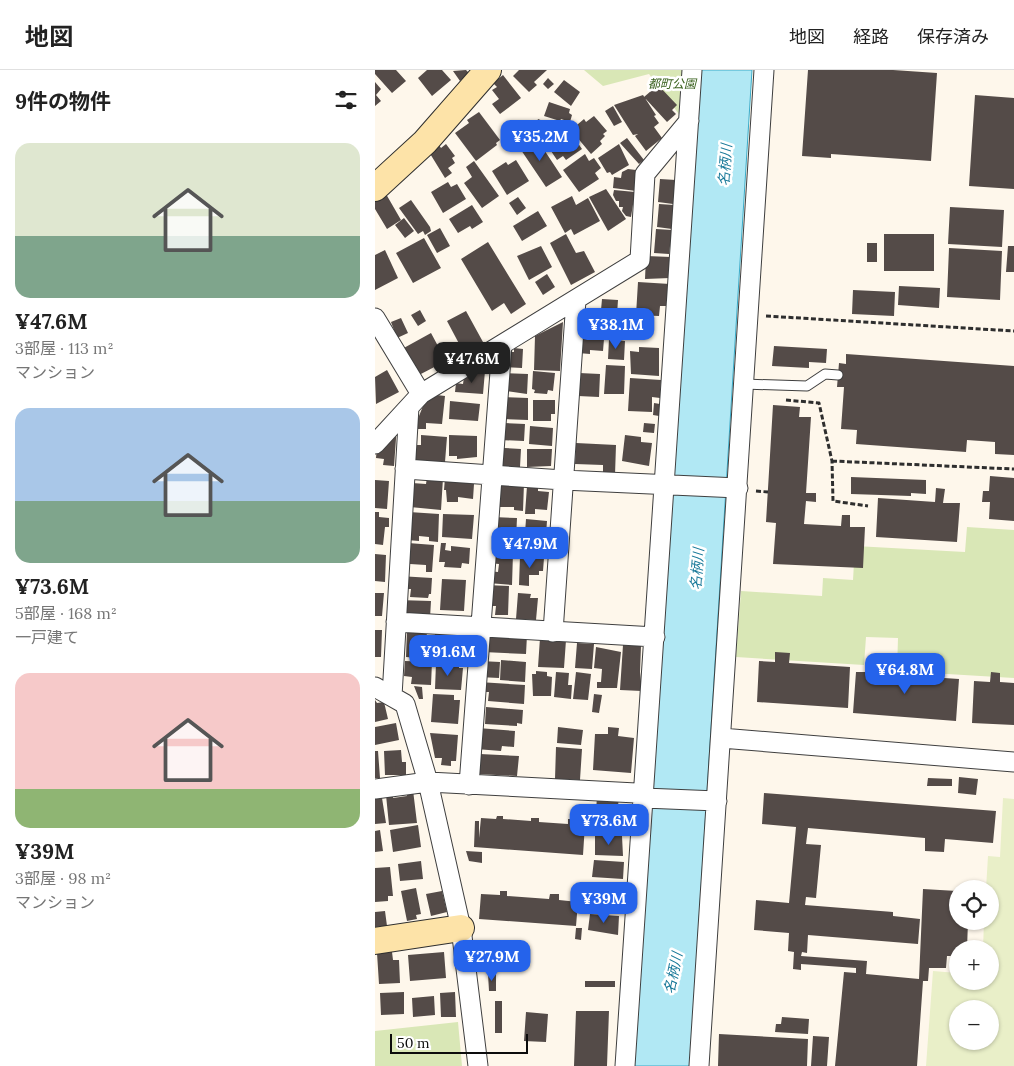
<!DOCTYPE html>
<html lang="ja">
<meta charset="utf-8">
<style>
body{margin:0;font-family:Lora,"Noto Sans JP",serif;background:#f2f2f2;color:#222;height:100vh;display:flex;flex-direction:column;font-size:19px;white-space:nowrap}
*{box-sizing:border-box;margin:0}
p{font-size:16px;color:#767676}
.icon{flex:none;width:28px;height:28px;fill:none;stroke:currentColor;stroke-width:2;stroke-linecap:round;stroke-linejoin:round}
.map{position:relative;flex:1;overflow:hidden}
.sheet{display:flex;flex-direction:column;background:#fff;width:375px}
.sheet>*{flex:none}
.controls{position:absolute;left:574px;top:810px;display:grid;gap:10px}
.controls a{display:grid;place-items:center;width:50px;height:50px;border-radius:50%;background:#fff;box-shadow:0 1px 4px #0004;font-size:25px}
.scale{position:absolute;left:15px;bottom:12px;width:138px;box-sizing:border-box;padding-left:5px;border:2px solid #0c0c0c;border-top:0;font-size:14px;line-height:18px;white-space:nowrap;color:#0c0c0c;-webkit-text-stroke:4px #fff;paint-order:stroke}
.price{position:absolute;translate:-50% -42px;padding:0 11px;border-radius:10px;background:#2563eb;color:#fff;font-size:16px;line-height:32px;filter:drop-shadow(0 1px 2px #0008)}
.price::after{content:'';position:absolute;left:50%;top:30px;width:15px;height:11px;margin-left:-8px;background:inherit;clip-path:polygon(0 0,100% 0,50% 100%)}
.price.current{background:#222;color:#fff}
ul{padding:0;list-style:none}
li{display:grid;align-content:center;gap:10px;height:265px;padding:0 15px}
li span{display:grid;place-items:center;height:155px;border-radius:15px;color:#555}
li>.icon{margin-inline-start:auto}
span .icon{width:90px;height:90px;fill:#fffc;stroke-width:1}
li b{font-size:21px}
h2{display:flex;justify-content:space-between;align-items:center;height:60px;padding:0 15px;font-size:21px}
header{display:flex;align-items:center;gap:30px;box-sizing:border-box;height:70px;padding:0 25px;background:#fff;border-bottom:1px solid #e0e0e0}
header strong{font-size:24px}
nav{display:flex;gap:28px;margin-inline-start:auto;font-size:18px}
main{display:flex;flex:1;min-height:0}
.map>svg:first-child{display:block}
.green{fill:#d9e7b6}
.pitch{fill:#e9efc8;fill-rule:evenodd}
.water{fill:#b1e8f4;stroke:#3aabc9}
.building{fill:#544b48}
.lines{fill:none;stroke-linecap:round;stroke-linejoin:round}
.lane-casing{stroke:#3f3f3f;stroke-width:11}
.street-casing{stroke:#3f3f3f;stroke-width:21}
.secondary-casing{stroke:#2e2e2e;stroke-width:28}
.path{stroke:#2e2e2e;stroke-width:3;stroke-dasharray:5 2.5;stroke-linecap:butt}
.lane{stroke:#fff;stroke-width:9}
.street{stroke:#fff;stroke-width:19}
.secondary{stroke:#fde3a8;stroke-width:26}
.labels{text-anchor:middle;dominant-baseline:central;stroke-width:5;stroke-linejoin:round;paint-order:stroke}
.park-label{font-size:12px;font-style:italic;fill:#39611e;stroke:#fff}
.water-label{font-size:14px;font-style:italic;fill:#197999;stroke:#fff}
</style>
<header>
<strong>地図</strong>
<nav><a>地図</a><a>経路</a><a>保存済み</a></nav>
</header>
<main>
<section class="sheet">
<h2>9件の物件<svg class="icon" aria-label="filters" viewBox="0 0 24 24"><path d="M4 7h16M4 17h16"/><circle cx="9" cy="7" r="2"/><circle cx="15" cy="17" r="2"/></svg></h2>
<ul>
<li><span style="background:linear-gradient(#dfe7d0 60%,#7fa58c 0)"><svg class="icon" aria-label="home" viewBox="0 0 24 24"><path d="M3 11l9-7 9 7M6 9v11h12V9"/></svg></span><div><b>¥47.6M</b><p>3部屋 · 113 m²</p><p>マンション</p></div></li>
<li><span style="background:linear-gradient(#a9c7e8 60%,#7fa58c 0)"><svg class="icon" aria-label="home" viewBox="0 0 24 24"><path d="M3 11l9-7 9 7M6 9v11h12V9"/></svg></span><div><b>¥73.6M</b><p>5部屋 · 168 m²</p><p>一戸建て</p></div></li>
<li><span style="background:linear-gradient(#f6c9c9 75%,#8fb573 0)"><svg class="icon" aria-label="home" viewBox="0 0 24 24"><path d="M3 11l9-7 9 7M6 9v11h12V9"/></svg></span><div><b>¥39M</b><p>3部屋 · 98 m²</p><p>マンション</p></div></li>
</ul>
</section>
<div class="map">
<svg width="639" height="996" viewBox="0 0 639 996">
<rect width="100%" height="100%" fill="#fef7eb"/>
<!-- green -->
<path class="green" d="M209,0H311L309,51L274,4L228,16Z
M592,457L639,460V608L522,601L523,568L491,567L489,595L361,587L366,521L447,526L448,508L478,510L480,476L590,482Z
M83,952L87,996H0V961Z"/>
<!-- pitch -->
<path class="pitch" d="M628,728L639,729V996H551L558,901L582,903V911H615V879H608L609,851H615V819H611L613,786L625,787ZM582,939H615V971H582Z"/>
<!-- water -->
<path class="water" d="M321,0H377L315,996H259Z"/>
<!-- building -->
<path class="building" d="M0,0H21L31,11L17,23L0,4Z
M52,0H67L76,10L57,26L43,8Z
M91,0L94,3L85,11L78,1Z
M144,0H172L159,12L162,15L154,22L138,6Z
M433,0H518L562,3L556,91L456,84V88L427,86Z
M128,5L146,28L125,44L117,34L124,29L117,20L122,17L118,13Z
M173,8L179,14L173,19L168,14Z
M189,10L205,22L196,36L179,22Z
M0,12L6,19L1,25L6,31L0,36Z
M283,15L302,35L297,40L301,44L292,52L269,27Z
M268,25L281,45L279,46L284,53L279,57L287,68L271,81L260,66L263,64L258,65L239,35Z
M600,25L639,28V119L594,116Z
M174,32L195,39L194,43L197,45L195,52L186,49L185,51L169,46Z
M238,36L247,52L239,56L230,41Z
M104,42L125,70L121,73L122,75L101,91L80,63L94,53L92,50Z
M219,46L232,61L228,64L230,66L225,71L227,74L216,84L196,60L209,49L211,52Z
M163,49L183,57L189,53L207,79L191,90L188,86L182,90L172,75V66L159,60Z
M160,66L187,107L171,117L144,77Z
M252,68L269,90L264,94L245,73Z
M71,74L80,86L77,88L80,93L73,98L77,103L70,108L54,82L64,75L66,78Z
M244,74L254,95L237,105L235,102L232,103L223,88Z
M210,84L214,91L219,88L226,98L220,103L224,109L204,122L188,100Z
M141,90L154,111L132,125L117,101L131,92L133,95Z
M99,91L124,126L107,138L89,113L97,107L91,97Z
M253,99L261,100V121L238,118L239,107L246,108L247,102Z
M285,109L301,110L298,134L283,132Z
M73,112L76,117L82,114L91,129L68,143L56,122Z
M231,119L251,149L233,161L214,127Z
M239,120L260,122L256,147L251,146L247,141L248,137H244V131H241L238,125Z
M11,124L26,150L12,159L0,139V131Z
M197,126L201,135L213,128L225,151L199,165L196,159L190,163L176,137Z
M143,127L151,138L142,145L134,133Z
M36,130L55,157L56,161L50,165L48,161L43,164L24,138Z
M284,134L299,135L297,159L282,157Z
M97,135L108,152L97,159L95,156L83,163L74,149Z
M575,137L629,140L627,177L573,174Z
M163,141L172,156L147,171L138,156Z
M29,148L39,161L30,168L20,155Z
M65,158L75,176L62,183L52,165Z
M281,159L297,160L294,184L279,183Z
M191,164L201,183L209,181L220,202L196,215L175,173Z
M509,164H559V201H509Z
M49,168L66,198L38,213L21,183Z
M113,172L151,234L136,244L129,233L117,241L86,189Z
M492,173H502V192H492Z
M166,176L177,197L154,210L142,186Z
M633,176H639V202H631Z
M574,178L627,181L625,230L572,227Z
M10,180L23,208L0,220V185Z
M271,186L296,187L295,208L270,209Z
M172,204L180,217L168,225L160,212Z
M263,212L295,214L294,236H285L284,246L261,245Z
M524,216L565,218L564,238L523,235Z
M478,220L520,222L519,246L477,244Z
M227,229L243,230L241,259L208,257L209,239L226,240Z
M45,240L51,251L43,256L36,245Z
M91,241L108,272L89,283L72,251Z
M26,248L33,263L22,268L16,252Z
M188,252L185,301L159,300L160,266Z
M56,263L71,291L42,306L27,279Z
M204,267L229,269L228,281L215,280V284L203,283Z
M234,269L250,271L249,290L233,289Z
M399,276L452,279L451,293L434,292V298L397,296Z
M264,277L284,278V306L256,304L255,281L264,282Z
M139,278L148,279L147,298L126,297L132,282H139Z
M471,284L639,296V385L620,384V372L592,370L591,382L481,374L482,360L466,359L469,317H462L464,293L471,294Z
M231,295L250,296L249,324H229Z
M12,300L24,322L1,334L0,307Z
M98,300L110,301L108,324L80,322L81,313L88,314L89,307L97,308Z
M158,301L180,303L178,321L173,320L172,324L159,323L160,320L157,319Z
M129,303L153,304L152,324L125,320Z
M204,303L225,304L224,327L203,326Z
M255,308L286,310L285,328L277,327V342L253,341Z
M62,325L70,326L67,354L51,353V359H41L42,351L50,331Z
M128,327L153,328V350L127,349Z
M158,330H180V344H176V351H158Z
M75,331L105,334L103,351L74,349Z
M279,333L285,334L284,346L278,345Z
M398,335L425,337L424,347H436L431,423H441V432L431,431L429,454L466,456L467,445H475V457H490L488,498L398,494L401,453L391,452Z
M129,353L150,354L149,371L124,370Z
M269,353L280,354L279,363L268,362Z
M22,355L19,396L8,395L9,389L1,388L2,376L11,377L12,367Z
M155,356L178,358L177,376L154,374Z
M46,365L72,367L70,392L40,390L41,375H46Z
M74,365L102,366V387L82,389V386H74Z
M250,365L266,367V372L277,373L274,396L247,391Z
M201,373L241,375L240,405H228V395L200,394Z
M129,378L146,379L145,397L123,396L124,382H129Z
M152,379H177L176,396L152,397Z
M615,406L639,408V451L614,449L615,432H607L608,421H614Z
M52,407L68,408L66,440L35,437L37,413L51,414Z
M476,407L551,410V424L536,423V426L476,424Z
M70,408L95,410L94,414H99L98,429L83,427V432H72L71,420H69Z
M0,410L14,411L12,439L0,438Z
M124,412L149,413L148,441L139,440V437H123Z
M152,416H163V421L174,422L172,440L160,439V444H150Z
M561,418L570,419L568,433H585L582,472L501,467L503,428L560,432Z
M0,442H4V447L14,448V457H10L8,475L0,474Z
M34,442L64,444L63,472L54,471V467L44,466V471L32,470Z
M68,444L99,445L97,469L67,467Z
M118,447L142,448L141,469L115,467Z
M151,449L172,451L170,478L149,477Z
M33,473L59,475L57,502H51V495L35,494L34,499L28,498Z
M66,473H71L70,480L76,481V476L95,478L94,494L87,493L86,498L69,497L70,492H64Z
M114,482L138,483L137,515L113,513V501L123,502L124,494L114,493Z
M0,484L11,485L10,512L0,511Z
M145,486L169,488L168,501H164V505H154V516L144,515Z
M24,506L57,508L56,524H54L53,528L35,527L36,519H24Z
M67,509L91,510L89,541L65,540Z
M111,515L134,516L133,545H120L121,536H111Z
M0,523H9L7,546H0Z
M143,523L156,524L155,528H163L161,550L141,549Z
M23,530L56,531L55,548L23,547Z
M0,560H7L6,587H0Z
M32,561L52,562L51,575H46L44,588L31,587Z
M60,563L89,564V585L59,584Z
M109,563L152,565L151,584L108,582Z
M165,568L191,570L189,598L163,597Z
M202,573L219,574L217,599L200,598Z
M248,575L266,576L265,602L267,621L245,620Z
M221,577L246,582L242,618H222V612H226L227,599L219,598Z
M400,582L415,583L414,593L475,597L473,638L382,632L384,591L400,592Z
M126,590L151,592L150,612L125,610Z
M30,591L57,592L56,615L36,614L37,607L29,606Z
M105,591L125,592L124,608L104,607Z
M494,592L512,593L511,604L563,608V600H570L569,608L584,609L581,651L478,643L481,602H493Z
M61,593L84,595V598H88L86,620L60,619Z
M161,601L172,602V606L177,607L176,626H158L157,604H161Z
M181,602L194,603L193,615H197L196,629L179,627Z
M201,602L216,604L213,630L198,629Z
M616,602L625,603V612L639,613V655L597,653L599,611L615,612Z
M104,612L150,615L149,634L113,631L114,622H104Z
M39,616L47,617L48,629H44Z
M58,624L79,625V630H85L83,654L56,652Z
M219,624L227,625L224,643L217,642Z
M0,630L2,633L9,632L13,649L0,652Z
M111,637L148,640L147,654L142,653V656L110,654Z
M21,653L24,670L0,675V657Z
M183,657L208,660L206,675L182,673Z
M233,657L244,658L243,666L259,668L256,703L218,700L220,664H233Z
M103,658L140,661L139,677L127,676L126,681L101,679Z
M55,663L83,665L81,691H76V696L66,695L67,688H60Z
M181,677L207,679L205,710L180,709Z
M26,680L27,692H31V705H10L9,681Z
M0,681H3L5,708H0Z
M105,684L144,686L142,706L104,704Z
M584,707L603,709L601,725L583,723Z
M553,708L577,709V716H552Z
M38,720L42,753L14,755L11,725L18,724V728L32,726L31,721Z
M389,723L621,741L618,773L570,769L569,782L550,781V768L433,758L431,774L446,775L441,828L431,827L430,835L518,842V846L545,849L543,874L433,865L432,883L427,882L426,886L492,891L491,904L544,909L548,819L582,821V851H593L592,879H582V886H572L571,898H554L553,911H548L542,996H460L469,902L481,903V898L426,894V900L418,899L419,882L413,881L414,863L379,860L381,830L414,833L421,757L387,754Z
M222,726L244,727L243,736L251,737L250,760L220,758Z
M7,728L11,753L0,754V729Z
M122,746H128V749L156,751V748H164V752L193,754V749H199V753L210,754L208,785L99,777L100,751H104V768L106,748L121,749Z
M43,755L46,777L18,782L15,760Z
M5,760L8,781L0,782V761Z
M220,765L247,766L248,786L220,785Z
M91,781L107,782V793L94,791Z
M219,790L249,792L248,809L217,807Z
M46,791L48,809L25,811L23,794Z
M15,797L18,826H13V831L0,832V798Z
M238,814H247L244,841L216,838L217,815L238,817Z
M41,818L46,844L41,845L42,849L32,851L26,821Z
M67,821L72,842L56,846L51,824Z
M125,821H132V826L174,829L175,824H184V830L203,832L201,856L104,849L106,824L125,825Z
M10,841L12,856L0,857V842Z
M215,844L244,846L243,865L213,860Z
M201,858H207L206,870L200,869Z
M17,882L18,890H24L25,913L4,914L2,883Z
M69,882L71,908L35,911L33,885Z
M113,904H121V921H114Z
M210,911H240V917H210Z
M29,922V944L6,945L5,923Z
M80,922L81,947H66L65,923Z
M59,926L60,945L38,947L37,928Z
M120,931H127V963H120Z
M201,941H234L232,996H199Z
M151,942L173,944L171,972L149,971Z
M407,947L434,949L433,964L400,962L401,954H406Z
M344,964L433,969L432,996H343Z
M438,966L454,967L452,996H436Z"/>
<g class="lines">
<defs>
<path id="lane" d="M369,314L432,316L450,304L463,305"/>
<path id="street" d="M0,248L46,324
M0,374L46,324L265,190L270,104L314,51
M30,399L188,410L363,418
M21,552L280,567
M178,562L201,230
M0,617L30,634L53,712L86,858L103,996
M17,626L34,337
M346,668L639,692
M94,715L127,275
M0,719L53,712L261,723L269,728L342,731
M250,996L317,0
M324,996L389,0"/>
<path id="secondary" d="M0,118L50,72L113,0
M0,871L86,858"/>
</defs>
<!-- lane casing -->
<use href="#lane" class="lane-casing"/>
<!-- street casing -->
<use href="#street" class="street-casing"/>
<!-- secondary casing -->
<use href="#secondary" class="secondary-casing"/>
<!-- path -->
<path class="path" d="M391,246L639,261
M411,330L444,333L457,391L458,431L493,436
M457,391L639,399
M381,421L393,422"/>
<!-- lane -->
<use href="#lane" class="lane"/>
<!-- street -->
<use href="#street" class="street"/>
<!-- secondary -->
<use href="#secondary" class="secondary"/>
</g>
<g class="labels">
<!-- park labels -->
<g class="park-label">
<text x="297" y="13">都町公園</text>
</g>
<!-- water labels -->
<g class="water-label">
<text transform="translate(350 95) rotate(-86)">名柄川</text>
<text transform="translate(322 499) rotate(-86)">名柄川</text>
<text transform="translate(298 903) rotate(-78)">名柄川</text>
</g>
</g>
</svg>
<div class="controls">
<a><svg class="icon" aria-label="locate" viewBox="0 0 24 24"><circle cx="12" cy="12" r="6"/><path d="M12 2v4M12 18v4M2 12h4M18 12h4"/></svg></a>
<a>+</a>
<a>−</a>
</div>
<div class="scale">50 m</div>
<b class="price" style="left:165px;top:92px">¥35.2M</b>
<b class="price" style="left:241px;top:280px">¥38.1M</b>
<b class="price current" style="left:97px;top:314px">¥47.6M</b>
<b class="price" style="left:155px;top:499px">¥47.9M</b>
<b class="price" style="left:73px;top:607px">¥91.6M</b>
<b class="price" style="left:530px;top:625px">¥64.8M</b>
<b class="price" style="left:234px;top:776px">¥73.6M</b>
<b class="price" style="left:229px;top:854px">¥39M</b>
<b class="price" style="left:117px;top:912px">¥27.9M</b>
</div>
</main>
